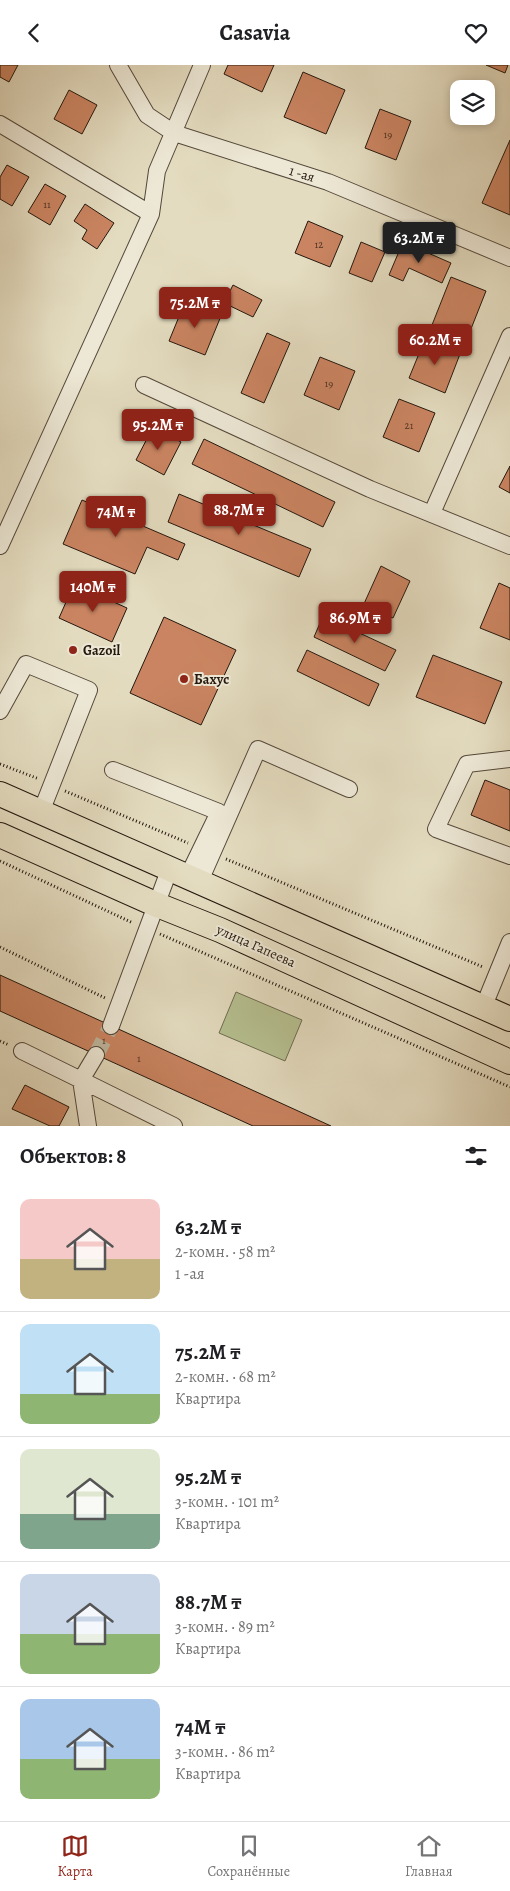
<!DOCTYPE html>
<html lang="ru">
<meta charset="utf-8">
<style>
body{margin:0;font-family:Alegreya,serif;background:#f6f6f6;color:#202124;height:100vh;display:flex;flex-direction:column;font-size:19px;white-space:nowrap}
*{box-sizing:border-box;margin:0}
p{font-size:16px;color:#757577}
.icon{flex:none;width:28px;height:28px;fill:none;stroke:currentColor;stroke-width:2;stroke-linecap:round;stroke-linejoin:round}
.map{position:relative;height:1061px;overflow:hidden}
.sheet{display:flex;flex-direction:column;background:#fff;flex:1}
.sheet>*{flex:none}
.tools{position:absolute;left:450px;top:15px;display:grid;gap:10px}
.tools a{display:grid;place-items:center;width:45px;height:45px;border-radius:10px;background:#fff;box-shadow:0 2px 8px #0003;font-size:25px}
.price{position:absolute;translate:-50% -42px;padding:0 11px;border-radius:5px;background:#8f2418;color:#fff;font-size:16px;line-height:32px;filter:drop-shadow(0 1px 2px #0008)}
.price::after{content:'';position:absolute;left:50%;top:30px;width:15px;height:11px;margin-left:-8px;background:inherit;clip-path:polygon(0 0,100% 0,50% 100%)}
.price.selected{background:#222;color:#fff}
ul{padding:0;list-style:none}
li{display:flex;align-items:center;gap:15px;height:125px;padding:0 20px}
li+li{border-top:1px solid #e0e0e0}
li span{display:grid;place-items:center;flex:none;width:140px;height:100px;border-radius:10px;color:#555}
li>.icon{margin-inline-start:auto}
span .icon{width:60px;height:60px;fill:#fffc;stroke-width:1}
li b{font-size:21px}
h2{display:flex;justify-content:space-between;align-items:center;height:60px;padding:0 20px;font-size:21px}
header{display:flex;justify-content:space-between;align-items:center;height:65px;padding:0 20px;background:#fff;font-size:22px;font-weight:700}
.tab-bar{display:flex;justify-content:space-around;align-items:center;height:70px;border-top:1px solid #e0e0e0;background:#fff;font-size:14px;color:#757577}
.tab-bar a{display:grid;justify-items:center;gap:2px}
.tab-bar .selected{color:#8f2418}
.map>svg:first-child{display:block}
.green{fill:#b6c091;stroke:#6d6c50}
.building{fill:#ca8461;stroke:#24170e}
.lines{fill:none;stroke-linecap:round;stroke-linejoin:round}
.minor-tunnel{stroke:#beb59c;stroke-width:16;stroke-dasharray:16 8;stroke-linecap:butt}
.minor-casing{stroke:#54483a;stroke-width:18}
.highway-casing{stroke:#24170e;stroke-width:26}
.path{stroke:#24170e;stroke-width:3;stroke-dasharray:1 2.5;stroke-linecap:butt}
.minor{stroke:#ede8d6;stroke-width:16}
.highway{stroke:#e4dcc0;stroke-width:24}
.poi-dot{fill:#8f2418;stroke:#ede8d6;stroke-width:2}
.labels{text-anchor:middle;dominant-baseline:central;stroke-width:4;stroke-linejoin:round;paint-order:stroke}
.number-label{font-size:11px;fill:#4e3223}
.street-label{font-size:14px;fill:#24170e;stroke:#ede8d6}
.poi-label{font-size:14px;font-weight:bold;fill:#24170e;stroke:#ede8d6;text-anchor:start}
</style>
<header><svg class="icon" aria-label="back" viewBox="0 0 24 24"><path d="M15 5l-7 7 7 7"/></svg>Casavia<svg class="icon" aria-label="heart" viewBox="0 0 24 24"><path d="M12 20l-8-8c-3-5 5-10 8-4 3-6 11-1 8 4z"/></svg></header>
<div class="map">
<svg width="510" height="1061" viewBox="0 0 510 1061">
<rect width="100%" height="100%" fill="#e4dcc0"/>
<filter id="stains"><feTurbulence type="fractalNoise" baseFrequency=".004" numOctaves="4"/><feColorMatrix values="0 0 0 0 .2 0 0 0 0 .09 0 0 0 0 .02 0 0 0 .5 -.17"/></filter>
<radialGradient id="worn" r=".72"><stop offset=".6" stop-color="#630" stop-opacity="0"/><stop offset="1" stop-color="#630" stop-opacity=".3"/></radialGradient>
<!-- green -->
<path class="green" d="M236,927L302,955L285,996L219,968Z"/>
<!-- building -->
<path class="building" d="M0,0H18L9,17L0,12Z
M228,0H274L262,27L224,9Z
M486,0H508L505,8Z
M303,7L345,25L326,69L284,52Z
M69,25L97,40L82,69L54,54Z
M380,44L411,56L396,95L365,83Z
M510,75V150L482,138Z
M7,100L29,112L12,141L0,134V112Z
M45,119L66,131L50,160L28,147Z
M85,139L114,158L97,184L82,174L87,165L74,156Z
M308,156L343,171L330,202L295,188Z
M361,177L385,187L372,217L349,208Z
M403,177L451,198L442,218L409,203L403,216L389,210Z
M451,212L486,226L467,274L432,260Z
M233,220L262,235L253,252L224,238Z
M185,237L221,251L205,290L169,276Z
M267,268L290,278L264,338L241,328Z
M425,274L460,289L445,328L409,313Z
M320,292L355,306L339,345L304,330Z
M399,334L435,348L419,387L383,372Z
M153,362L181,377L164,410L136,395Z
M204,374L335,437L323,462L192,399Z
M510,401V428L499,422Z
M179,429L311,484L299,512L168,457Z
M82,435L185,479L178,495L147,482L135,509L63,479Z
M381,501L410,516L393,553L363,541Z
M499,518L510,523V575L480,563Z
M74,519L127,543L112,577L59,553Z
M323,551L396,585L385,606L314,572Z
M164,552L236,585L201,660L130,628Z
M307,585L379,619L369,641L297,606Z
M433,590L502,617L485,659L416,632Z
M485,715L510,725V766L471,750Z
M0,910L331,1061H253L0,946Z
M25,1020L69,1042L59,1061H50L12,1044Z"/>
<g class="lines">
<!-- minor-tunnel -->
<path class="minor-tunnel" d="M96,990L111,961"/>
<defs>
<path id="minor" d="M118,0L147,50L174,68L328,117L510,193
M0,59L151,149
M144,320L370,424L510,481
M432,448L510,271
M0,481L151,149L157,106L202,0
M0,646L26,599L89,625L41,747
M510,694L467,699L436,764L510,791
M113,705L219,747L188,811
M200,816L258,684L349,724
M483,943L510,877
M111,961L170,803
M22,986L81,1015L96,990
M81,1015L174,1061
M81,1015L88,1061"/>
<path id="highway" d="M0,729L510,954
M0,770L155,839L220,865L510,997"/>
</defs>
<!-- minor casing -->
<use href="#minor" class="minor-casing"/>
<!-- highway casing -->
<use href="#highway" class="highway-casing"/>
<!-- path -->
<path class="path" d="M0,699L39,714
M65,726L188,778
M226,794L483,902
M0,796L133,858
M160,869L510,1022
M0,882L105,933
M0,976L9,980"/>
<!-- minor -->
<use href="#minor" class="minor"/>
<!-- highway -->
<use href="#highway" class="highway"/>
</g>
<!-- markers -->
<g class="poi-dot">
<circle cx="73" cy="585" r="5"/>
<circle cx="184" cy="614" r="5"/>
</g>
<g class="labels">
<!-- number labels -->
<g class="number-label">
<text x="388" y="69">19</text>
<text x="47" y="139">11</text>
<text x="319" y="179">12</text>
<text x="329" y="318">19</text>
<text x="409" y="360">21</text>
<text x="104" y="975">1</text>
<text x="139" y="993">1</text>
</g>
<!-- street labels -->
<g class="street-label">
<text transform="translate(302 109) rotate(17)">1 -ая</text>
<text transform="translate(256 881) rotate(24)">улица Гапеева</text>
</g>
<!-- poi labels -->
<g class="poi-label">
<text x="83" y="585">Gazoil</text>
<text x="194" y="614">Бахус</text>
</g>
</g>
<rect width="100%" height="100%" filter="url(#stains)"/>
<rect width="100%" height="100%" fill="url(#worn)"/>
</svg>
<div class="tools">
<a><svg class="icon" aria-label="layers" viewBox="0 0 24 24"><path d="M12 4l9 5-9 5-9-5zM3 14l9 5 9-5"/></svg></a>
</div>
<b class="price selected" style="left:419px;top:199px">63.2M ₸</b>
<b class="price" style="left:195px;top:264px">75.2M ₸</b>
<b class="price" style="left:435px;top:301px">60.2M ₸</b>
<b class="price" style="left:158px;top:386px">95.2M ₸</b>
<b class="price" style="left:239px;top:471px">88.7M ₸</b>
<b class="price" style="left:116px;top:473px">74M ₸</b>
<b class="price" style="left:93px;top:548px">140M ₸</b>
<b class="price" style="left:355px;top:579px">86.9M ₸</b>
</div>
<section class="sheet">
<h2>Объектов: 8<svg class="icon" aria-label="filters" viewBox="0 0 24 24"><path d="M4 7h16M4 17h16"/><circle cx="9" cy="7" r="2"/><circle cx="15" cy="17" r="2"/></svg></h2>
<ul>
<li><span style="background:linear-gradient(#f6c9c9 60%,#c2b280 0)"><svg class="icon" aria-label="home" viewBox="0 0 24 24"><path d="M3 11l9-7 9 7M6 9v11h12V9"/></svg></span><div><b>63.2M ₸</b><p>2-комн. · 58 m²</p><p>1 -ая</p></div></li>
<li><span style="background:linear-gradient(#bfe0f5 70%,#8fb573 0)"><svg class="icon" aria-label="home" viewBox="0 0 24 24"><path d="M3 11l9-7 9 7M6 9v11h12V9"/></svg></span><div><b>75.2M ₸</b><p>2-комн. · 68 m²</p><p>Квартира</p></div></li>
<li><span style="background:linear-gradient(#dfe7d0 65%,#7fa58c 0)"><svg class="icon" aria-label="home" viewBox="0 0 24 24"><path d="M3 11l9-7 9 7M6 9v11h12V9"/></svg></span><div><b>95.2M ₸</b><p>3-комн. · 101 m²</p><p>Квартира</p></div></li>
<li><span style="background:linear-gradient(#c9d6e8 60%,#8fb573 0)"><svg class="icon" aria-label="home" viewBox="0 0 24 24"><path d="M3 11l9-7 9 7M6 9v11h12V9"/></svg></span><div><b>88.7M ₸</b><p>3-комн. · 89 m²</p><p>Квартира</p></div></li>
<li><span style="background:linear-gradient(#a9c7e8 60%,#8fb573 0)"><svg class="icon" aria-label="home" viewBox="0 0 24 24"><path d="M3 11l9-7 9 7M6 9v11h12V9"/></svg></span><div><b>74M ₸</b><p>3-комн. · 86 m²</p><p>Квартира</p></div></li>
</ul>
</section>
<nav class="tab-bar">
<a class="selected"><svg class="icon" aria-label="map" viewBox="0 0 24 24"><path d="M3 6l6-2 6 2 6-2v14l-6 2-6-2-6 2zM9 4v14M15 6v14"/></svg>Карта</a>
<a><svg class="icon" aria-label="saved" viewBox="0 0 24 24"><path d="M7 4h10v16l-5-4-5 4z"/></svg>Сохранённые</a>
<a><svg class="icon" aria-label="home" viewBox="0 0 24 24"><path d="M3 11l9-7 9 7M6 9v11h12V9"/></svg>Главная</a>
</nav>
